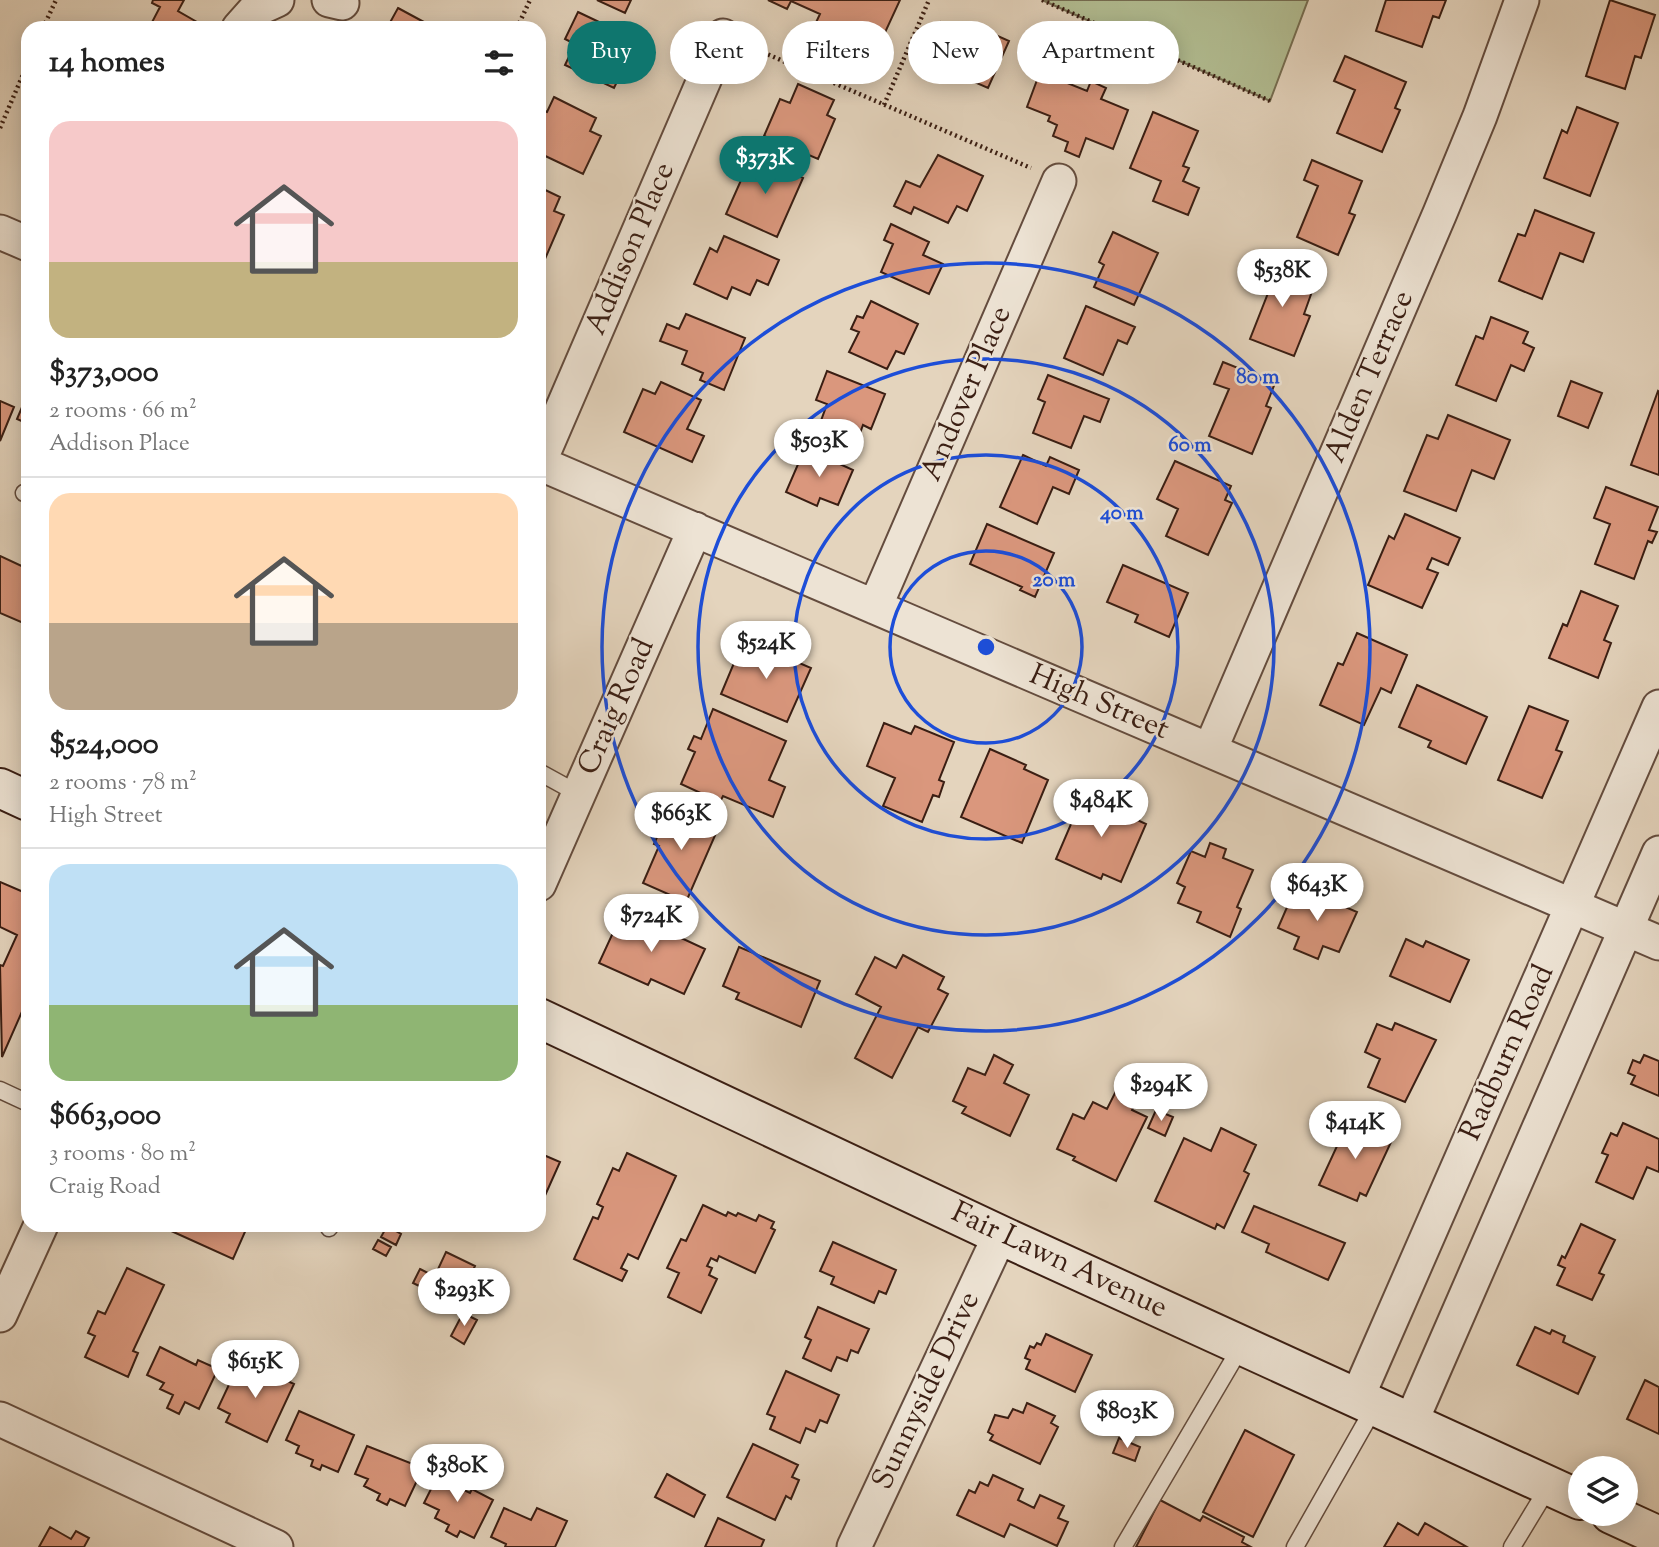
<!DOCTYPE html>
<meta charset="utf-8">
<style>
body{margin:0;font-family:"Sorts Mill Goudy",serif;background:#f6f6f6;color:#222;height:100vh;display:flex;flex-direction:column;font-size:26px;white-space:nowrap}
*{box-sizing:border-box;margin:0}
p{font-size:23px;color:#767676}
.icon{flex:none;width:38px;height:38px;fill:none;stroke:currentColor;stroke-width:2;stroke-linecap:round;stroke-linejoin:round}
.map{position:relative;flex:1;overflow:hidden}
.panel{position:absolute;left:21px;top:21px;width:525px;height:1211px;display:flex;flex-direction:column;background:#fff;border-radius:21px;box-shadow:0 4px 18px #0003}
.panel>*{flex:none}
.banner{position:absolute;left:567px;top:21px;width:665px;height:63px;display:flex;gap:14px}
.controls{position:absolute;left:1568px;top:1456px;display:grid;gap:14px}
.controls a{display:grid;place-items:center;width:70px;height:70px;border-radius:50%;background:#fff;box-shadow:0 4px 18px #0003;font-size:35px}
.price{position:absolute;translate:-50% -60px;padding:0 16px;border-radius:24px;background:#fff;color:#222;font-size:23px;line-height:46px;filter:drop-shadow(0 2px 4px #0008)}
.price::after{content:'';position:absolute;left:50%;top:42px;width:21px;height:16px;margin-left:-10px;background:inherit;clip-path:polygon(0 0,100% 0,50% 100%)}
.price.on{background:#0f766e;color:#fff}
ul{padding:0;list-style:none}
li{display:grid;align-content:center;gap:14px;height:371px;padding:0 28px}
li+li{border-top:2px solid #e0e0e0}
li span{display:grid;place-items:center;height:217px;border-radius:21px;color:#555}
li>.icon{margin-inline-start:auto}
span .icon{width:126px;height:126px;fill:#fffc;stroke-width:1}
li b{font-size:30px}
h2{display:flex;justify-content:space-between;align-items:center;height:84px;padding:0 28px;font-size:30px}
.pill{padding:0 24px;border-radius:32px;background:#fff;box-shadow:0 4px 18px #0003;font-size:24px;line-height:63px}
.pill.on{background:#0f766e;color:#fff}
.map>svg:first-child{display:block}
.green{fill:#b2bd92;stroke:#766e52;stroke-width:2}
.building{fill:#da977d;stroke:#3a1e13;stroke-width:2}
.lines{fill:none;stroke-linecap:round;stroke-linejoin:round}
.service-casing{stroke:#644c3e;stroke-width:19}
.minor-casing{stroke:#644c3e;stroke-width:37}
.secondary-casing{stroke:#3a1e13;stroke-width:42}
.path{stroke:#3a1e13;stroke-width:4.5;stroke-dasharray:2 3.5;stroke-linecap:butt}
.service{stroke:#ede3d4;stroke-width:16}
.minor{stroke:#ede3d4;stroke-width:33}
.secondary{stroke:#ede3d4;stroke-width:38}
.ring{fill:none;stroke:#1d4ed8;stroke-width:3.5}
.labels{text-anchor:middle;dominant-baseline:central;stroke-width:5;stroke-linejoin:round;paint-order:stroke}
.street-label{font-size:30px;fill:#3a1e13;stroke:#ede3d4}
.centre{fill:#1d4ed8;stroke:#ede3d4;stroke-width:3.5}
.ring-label{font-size:21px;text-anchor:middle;font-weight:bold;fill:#1d4ed8;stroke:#ede3d4;stroke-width:5;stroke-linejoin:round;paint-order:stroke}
</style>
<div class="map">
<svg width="1659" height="1547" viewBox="0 0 1659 1547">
<rect width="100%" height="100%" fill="#e4d4bd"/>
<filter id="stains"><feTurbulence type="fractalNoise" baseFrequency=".00286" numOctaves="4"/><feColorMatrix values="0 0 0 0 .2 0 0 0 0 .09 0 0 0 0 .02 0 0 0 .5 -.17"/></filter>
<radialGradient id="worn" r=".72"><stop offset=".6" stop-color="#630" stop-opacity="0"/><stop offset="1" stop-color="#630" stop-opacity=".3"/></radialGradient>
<!-- green -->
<path class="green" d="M1042,0H1308L1270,101Z"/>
<!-- building -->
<path class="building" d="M153,0H184L178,11L197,22L193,28H149L160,7L152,3Z
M597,0H631L625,13Z
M768,0H900L876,52L835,32L832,40L812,31L820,14L791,1L787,9Z
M1386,0H1446L1439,18L1433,16L1422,47L1376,31Z
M1610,0L1655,15L1641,58L1635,56L1625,89L1586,76Z
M398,8L435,28H387Z
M578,12L637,40L614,88L565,65L575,44L565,39Z
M941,22L974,37L978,27L1009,41L988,88L924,60Z
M1345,56L1406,82L1395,108L1400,110L1382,152L1337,133L1355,90L1334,81Z
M1040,72L1087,91L1091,81L1106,88L1101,99L1128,110L1113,149L1086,138L1079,157L1065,151L1068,142L1053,136L1057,125L1048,121L1050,116L1027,107Z
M798,84L834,100L827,115L835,119L818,159L764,136L780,99L790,103Z
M554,97L596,118L590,131L601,136L583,174L539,153V115L541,110L547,112Z
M1577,107L1618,123L1590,196L1544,178L1562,130L1567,133Z
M1153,112L1198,131L1183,166L1189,168L1183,181L1199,188L1188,215L1153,201L1161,181L1130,168Z
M938,155L983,176L967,211L957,206L948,223L914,207L911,214L894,206L906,181L920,187Z
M755,157L803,178L777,237L726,214L750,160L753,161Z
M1312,160L1362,181L1349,213L1355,215L1338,255L1297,237L1318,186L1304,180Z
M539,187L560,197L554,211L564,215L545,259L539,256Z
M1535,210L1594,233L1583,262L1560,253L1542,299L1499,281L1518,234L1525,236Z
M891,224L929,242L923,255L943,264L929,294L881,272L893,244L884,240Z
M1113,232L1158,253L1134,305L1094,287L1104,265L1099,262Z
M724,236L779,260L768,285L757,280L750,295L732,287L727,299L694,284L710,248L717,252Z
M1258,261L1315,283L1304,314L1310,316L1294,356L1250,339L1270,288L1251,280Z
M871,301L918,324L904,354L896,351L887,369L849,352L859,332L851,329L857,316L863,318Z
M1086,306L1135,327L1127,344L1118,340L1103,375L1064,358Z
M686,314L745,338L724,390L700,380L703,373L682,364L687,351L660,341L667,324L679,329Z
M1491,317L1528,332L1523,343L1534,348L1524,371L1511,365L1496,401L1456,385L1476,336L1483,339Z
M1223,362L1275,383L1266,406L1271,408L1252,454L1209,436L1229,389L1214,384Z
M827,371L885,394L871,429L863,425L856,444L818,429L827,404L816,400Z
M1048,375L1109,399L1100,422L1084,416L1071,448L1033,433L1045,402L1038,399Z
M1571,381L1602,393L1588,428L1558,416Z
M661,382L701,400L687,429L704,436L692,462L624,432L643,389L655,394Z
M1658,391L1659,392V475L1631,465Z
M28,393V424L17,419Z
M0,401L14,407L0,441Z
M1448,415L1510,440L1494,479L1472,470L1456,511L1404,491L1427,435L1438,439Z
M805,448L853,470L838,505L820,498L817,506L786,492Z
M1023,455L1046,466L1050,457L1079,470L1069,494L1053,487L1037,524L1000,507Z
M1175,461L1231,486L1225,500L1232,503L1208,555L1166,536L1178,509L1157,499Z
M1606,487L1658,507L1649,530L1657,532L1652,543L1648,541L1634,579L1595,564L1610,524L1594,518Z
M1405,514L1460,538L1448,565L1432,558L1427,569L1438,573L1422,608L1368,585L1389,536L1394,539Z
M987,524L1054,553L1035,597L1020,590L1022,587L970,564Z
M0,556L28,569V625L0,613Z
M1123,565L1188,593L1169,637L1135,622L1138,615L1107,602Z
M1581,591L1618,606L1604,640L1611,643L1598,678L1549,658L1563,624L1567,626Z
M1357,633L1407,655L1391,693L1381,688L1364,725L1320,705L1338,663L1343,665Z
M744,639L811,668L787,722L721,694Z
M1417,685L1487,717L1466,764L1428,747L1431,741L1399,727Z
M1529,706L1568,721L1556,750L1562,752L1542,798L1498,780Z
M713,709L786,741L769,780L785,787L773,817L723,796L720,802L681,784L695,752L688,749L694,736L701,739Z
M884,723L911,734L915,726L954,742L939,780L944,782L939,797L933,795L922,822L883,806L895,778L867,766Z
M990,749L1026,765L1024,769L1048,780L1022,843L961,817Z
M1083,796L1104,805L1107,797L1122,803L1118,811L1146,824L1121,882L1103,874L1101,879L1056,859Z
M672,803L720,824L686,902L643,883L659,846L654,844Z
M1210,843L1226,849L1223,858L1253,870L1237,907L1241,909L1230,937L1197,922L1201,912L1178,903L1185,887L1177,883L1191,851L1205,857Z
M0,882L28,894V998L2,1057L0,965L3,966L17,935L0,927Z
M1294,891L1311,898L1313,893L1357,912L1339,952L1323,946L1318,959L1294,949L1299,937L1278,928Z
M623,911L705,949L684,994L651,979L648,985L599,963Z
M1406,939L1423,947L1426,941L1469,960L1450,1002L1390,976Z
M739,947L820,981L801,1027L736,999L739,993L723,986Z
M903,955L944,977L938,989L948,994L928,1032L918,1027L892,1078L855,1058L881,1007L856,994L875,957L896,968Z
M1395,1023L1436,1040L1405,1102L1368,1087L1380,1059L1365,1052L1377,1024L1392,1030Z
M994,1055L1013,1065L1004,1083L1029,1095L1010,1136L962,1113L966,1107L953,1101L968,1068L985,1075Z
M1644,1055L1659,1061V1096L1631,1084L1635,1076L1628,1073L1633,1060L1640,1063Z
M1117,1089L1137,1099L1132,1110L1147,1117L1116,1181L1073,1160L1075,1157L1057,1149L1073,1114L1084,1119L1093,1102L1107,1109Z
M1156,1110L1173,1117L1165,1136L1148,1128Z
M1349,1120L1392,1140L1366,1196L1360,1193L1357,1201L1319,1185Z
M1623,1123L1659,1139V1172L1647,1167L1633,1199L1596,1182L1608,1155L1602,1153L1611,1133L1617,1136Z
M1221,1128L1256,1145L1244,1171L1249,1174L1224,1228L1217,1224L1215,1229L1155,1201L1184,1138L1211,1151Z
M539,1153L560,1162L539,1209Z
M627,1153L676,1176L638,1259L628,1254L621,1268L627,1271L622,1281L574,1259L593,1217L598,1219L603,1207L597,1204L613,1168L619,1171Z
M703,1205L726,1216L728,1212L736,1216L738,1213L756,1221L759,1215L774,1222L771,1228L775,1230L755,1273L719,1256L717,1261L711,1258L707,1266L712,1268L709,1275L717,1279L701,1313L668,1297L679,1273L667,1268L681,1239L686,1241Z
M1254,1206L1345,1243L1328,1280L1266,1252L1269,1244L1242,1232Z
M1581,1224L1615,1240L1599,1273L1604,1275L1592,1300L1557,1285L1565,1268L1558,1265L1562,1256L1565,1258Z
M158,1225H248L233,1259Z
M387,1226L401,1234L396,1245L381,1237Z
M378,1240L391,1247L386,1256L373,1249Z
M833,1242L896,1270L886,1294L879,1291L874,1303L831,1284L834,1277L820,1271Z
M446,1252L475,1266L462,1294L433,1280Z
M127,1268L164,1285L133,1351L138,1353L128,1377L85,1357L95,1336L88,1333L98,1311L105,1314Z
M420,1269L432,1275L425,1289L413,1283Z
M818,1307L869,1329L858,1353L851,1350L847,1361L837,1357L831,1371L803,1358L811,1340L805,1337Z
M463,1313L477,1320L464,1344L451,1336Z
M1535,1327L1550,1334L1552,1330L1565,1336L1563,1342L1595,1357L1578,1394L1517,1365Z
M1046,1334L1092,1355L1075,1392L1026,1369L1030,1360L1025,1358L1030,1346L1034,1348L1037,1343L1041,1345Z
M160,1347L196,1365L198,1360L218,1369L199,1409L185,1402L179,1414L167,1408L173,1395L160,1389L164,1383L147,1375Z
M241,1359L294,1384L267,1442L226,1422L230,1414L218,1408Z
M786,1371L839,1395L827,1423L820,1420L815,1432L806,1428L800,1443L770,1429L775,1417L767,1414Z
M1645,1380L1659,1387V1434L1627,1419Z
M1027,1403L1055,1416L1051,1423L1058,1427L1040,1464L990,1440L993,1435L988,1432L995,1415L1008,1418L1013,1409L1023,1413Z
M299,1411L354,1435L338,1472L322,1465L320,1470L311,1466L313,1460L296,1453L299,1446L286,1440Z
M1245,1430L1294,1455L1253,1537L1203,1512Z
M1119,1438L1140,1447L1135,1461L1113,1453Z
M753,1444L798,1465L792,1477L799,1480L791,1499L786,1496L775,1520L727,1497Z
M367,1446L423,1468L405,1506L390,1499L387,1505L377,1500L380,1494L364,1486L368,1479L355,1474Z
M444,1463L460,1470L453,1485L470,1493L472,1489L493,1500L474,1538L460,1531L457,1537L446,1531L449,1525L435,1518L439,1510L424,1503Z
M667,1474L705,1495L694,1517L655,1497Z
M993,1475L1023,1489L1018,1500L1034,1508L1040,1495L1064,1506L1058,1518L1068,1522L1057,1546L1010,1524L1004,1537L957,1515L969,1490L975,1493L980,1482L988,1486Z
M1160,1500L1200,1521L1203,1516L1244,1537L1242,1542L1251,1547H1136Z
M504,1508L531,1520L537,1508L567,1521L555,1547H505L506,1544L491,1537Z
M718,1518L764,1540L761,1547H705Z
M1398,1523L1418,1535L1425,1523L1467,1547H1384Z
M50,1527L71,1539L76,1531L89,1538L84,1547H39Z"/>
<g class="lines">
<defs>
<path id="service" d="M24,493L28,494
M539,772L579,794
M0,1090L28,1103
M329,1228L331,1225
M1123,1547L1242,1345
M1295,1547L1375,1406
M1512,1547L1549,1486"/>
<path id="minor" d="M329,0L342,3
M239,28L255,10L277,0
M723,36L539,463L1659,943
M0,232L28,244
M875,607L1059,181
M1210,750L1440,213L1480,116L1522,0
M539,884L695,529
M0,1315L41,1225
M1357,1398L1659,707
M0,1419L276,1547
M1411,1422L1659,853
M854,1547L1000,1235"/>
<path id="secondary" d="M0,788L28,801
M539,1018L1000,1235L1580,1500
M1611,1514L1659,1536"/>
</defs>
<!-- service casing -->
<use href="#service" class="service-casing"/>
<!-- minor casing -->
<use href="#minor" class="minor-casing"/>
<!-- secondary casing -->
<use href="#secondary" class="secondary-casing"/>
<!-- path -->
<path class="path" d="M1042,0L1270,101
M43,28L56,0
M517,28L530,0
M753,48L1031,168
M884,105L929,0
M0,128L28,63"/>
<!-- service -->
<use href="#service" class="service"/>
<!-- minor -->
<use href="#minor" class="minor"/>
<!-- secondary -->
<use href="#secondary" class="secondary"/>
</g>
<!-- distance rings -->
<g class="ring">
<circle cx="986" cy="647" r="96"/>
<circle cx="986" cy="647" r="192"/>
<circle cx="986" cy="647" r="288"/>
<circle cx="986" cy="647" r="384"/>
</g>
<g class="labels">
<!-- street labels -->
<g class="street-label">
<text transform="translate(631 249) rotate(-67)">Addison Place</text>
<text transform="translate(1370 377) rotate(-67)">Alden Terrace</text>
<text transform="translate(967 394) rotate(-67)">Andover Place</text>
<text transform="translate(1099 703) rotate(23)">High Street</text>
<text transform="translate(617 707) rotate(-66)">Craig Road</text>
<text transform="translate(1508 1053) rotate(-66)">Radburn Road</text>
<text transform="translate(1059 1261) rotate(25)">Fair Lawn Avenue</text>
<text transform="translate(927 1391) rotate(-65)">Sunnyside Drive</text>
</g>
</g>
<circle cx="986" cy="647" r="10" class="centre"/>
<g class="ring-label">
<text x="1258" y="383">80 m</text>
<text x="1190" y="451">60 m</text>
<text x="1122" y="519">40 m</text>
<text x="1054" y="586">20 m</text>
</g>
<rect width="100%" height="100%" filter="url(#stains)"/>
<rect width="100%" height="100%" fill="url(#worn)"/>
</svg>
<div class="controls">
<a><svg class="icon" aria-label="layers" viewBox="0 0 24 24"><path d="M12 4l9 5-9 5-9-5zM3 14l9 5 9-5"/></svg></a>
</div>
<b class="price on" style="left:765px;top:196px">$373K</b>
<b class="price" style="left:1282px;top:309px">$538K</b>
<b class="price" style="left:819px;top:479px">$503K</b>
<b class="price" style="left:766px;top:681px">$524K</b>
<b class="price" style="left:1101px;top:839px">$484K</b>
<b class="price" style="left:681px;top:852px">$663K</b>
<b class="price" style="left:1317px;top:923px">$643K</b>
<b class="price" style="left:651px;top:954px">$724K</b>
<b class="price" style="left:1161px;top:1123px">$294K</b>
<b class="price" style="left:1355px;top:1161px">$414K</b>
<b class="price" style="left:464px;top:1328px">$293K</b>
<b class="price" style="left:255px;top:1400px">$615K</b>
<b class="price" style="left:1127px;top:1450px">$803K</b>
<b class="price" style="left:457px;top:1504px">$380K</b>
<div class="banner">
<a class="pill on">Buy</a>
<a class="pill">Rent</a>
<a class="pill">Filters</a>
<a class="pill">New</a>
<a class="pill">Apartment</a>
</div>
<section class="panel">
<h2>14 homes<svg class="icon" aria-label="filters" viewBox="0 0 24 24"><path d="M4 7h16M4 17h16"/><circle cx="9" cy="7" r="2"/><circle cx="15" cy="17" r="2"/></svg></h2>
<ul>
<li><span style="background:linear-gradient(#f6c9c9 65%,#c2b280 0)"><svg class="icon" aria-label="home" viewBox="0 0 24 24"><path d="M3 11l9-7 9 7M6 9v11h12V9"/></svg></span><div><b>$373,000</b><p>2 rooms · 66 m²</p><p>Addison Place</p></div></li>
<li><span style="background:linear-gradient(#ffd9b3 60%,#b9a48a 0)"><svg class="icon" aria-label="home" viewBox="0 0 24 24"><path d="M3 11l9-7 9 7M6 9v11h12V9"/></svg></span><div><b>$524,000</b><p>2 rooms · 78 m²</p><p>High Street</p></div></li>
<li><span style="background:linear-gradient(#bfe0f5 65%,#8fb573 0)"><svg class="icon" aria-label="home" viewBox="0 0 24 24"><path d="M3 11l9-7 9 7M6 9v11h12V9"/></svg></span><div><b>$663,000</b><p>3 rooms · 80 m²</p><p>Craig Road</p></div></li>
</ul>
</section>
</div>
